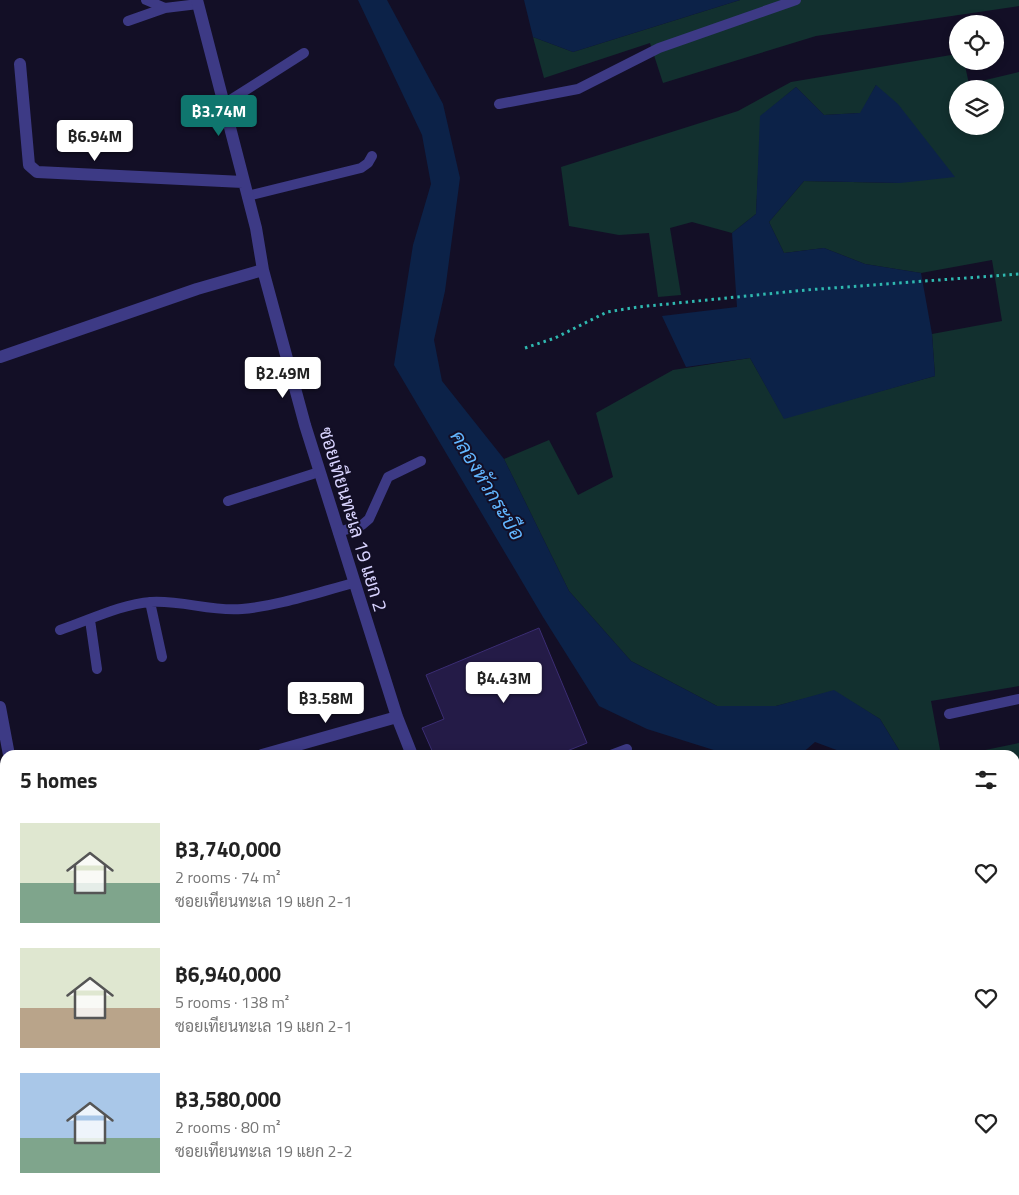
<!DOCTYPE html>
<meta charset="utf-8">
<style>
body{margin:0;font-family:"Titillium Web",Sarabun,sans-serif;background:#f2f2f2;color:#222;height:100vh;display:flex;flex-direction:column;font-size:19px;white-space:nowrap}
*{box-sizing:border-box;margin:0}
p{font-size:16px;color:#767676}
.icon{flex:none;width:28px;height:28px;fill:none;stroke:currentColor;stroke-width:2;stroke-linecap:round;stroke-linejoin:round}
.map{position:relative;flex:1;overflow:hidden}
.details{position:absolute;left:0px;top:750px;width:1020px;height:445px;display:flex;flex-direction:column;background:#fff;border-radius:15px 15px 0 0;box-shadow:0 2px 8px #0003}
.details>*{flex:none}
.buttons{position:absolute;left:949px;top:15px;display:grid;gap:10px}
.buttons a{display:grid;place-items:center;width:55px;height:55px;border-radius:50%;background:#fff;box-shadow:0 2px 8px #0003;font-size:25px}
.price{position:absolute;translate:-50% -42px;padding:0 11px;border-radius:5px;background:#fff;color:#222;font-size:16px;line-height:32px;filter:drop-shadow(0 1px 2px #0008)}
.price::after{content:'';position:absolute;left:50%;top:30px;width:15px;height:11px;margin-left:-8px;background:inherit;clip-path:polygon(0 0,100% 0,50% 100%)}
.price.selected{background:#0f766e;color:#fff}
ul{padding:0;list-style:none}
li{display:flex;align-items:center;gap:15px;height:125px;padding:0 20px}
li span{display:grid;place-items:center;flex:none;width:140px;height:100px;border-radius:0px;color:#555}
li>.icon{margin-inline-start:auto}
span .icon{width:60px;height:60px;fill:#fffc;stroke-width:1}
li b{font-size:21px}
h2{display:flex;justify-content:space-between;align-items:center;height:60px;padding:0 20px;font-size:21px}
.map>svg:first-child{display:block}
.green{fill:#12302f;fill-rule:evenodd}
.water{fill:#0c2248}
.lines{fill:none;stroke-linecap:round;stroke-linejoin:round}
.canal{stroke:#0c2248;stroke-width:24}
.building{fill:#241b47;stroke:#3b2d73}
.path{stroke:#2fb8b0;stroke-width:3;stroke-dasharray:2.5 4;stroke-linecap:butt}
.service{stroke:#3d3a85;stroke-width:10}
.minor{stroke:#3d3a85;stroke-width:12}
.labels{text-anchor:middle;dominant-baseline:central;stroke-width:4;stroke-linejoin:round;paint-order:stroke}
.street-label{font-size:19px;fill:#d9d4ff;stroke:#130f26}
.water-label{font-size:20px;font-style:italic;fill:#62b6ff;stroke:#130f26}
</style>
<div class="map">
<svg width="1019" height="1195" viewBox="0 0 1019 1195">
<rect width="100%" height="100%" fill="#130f26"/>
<!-- green -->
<path class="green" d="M740,0H1019V6L816,36L663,83L650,43L544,78L533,37L573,52Z
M957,54L958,61H964L969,84L1019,72V686L931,701L941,755H902L880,719L834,691L776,706H717L631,661L569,591L504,459L549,440L578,495L613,477L596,413L673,370L750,358L784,418L935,376L932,334L1002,321L992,260L921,273L865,264L824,248L784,253L769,222L804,181L900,183L876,85L861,113L824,115L796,87L761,116L756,214L732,233L692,222L670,228L681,295L658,297L649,233L619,235L569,226L561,167L738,111L791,82ZM958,89H995V126H958Z
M1019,743V853L1015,854V755H961Z
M330,1190H483L457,1195H310Z"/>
<!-- water -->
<path class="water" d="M358,0H387L443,104L460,178L445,291L434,340L442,381L504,459L569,591L631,661L717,706H776L834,690L880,719L902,755H850L815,742L800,755H752L720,752L647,729L599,706L543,617L394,365L413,245L431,184L422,135Z
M524,0H740L573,52L533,37Z
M876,85L898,104L955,177L900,183L804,181L769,222L784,253L824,248L865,264L921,273L932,334L935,376L784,419L750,358L686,367L662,316L737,307L732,233L756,214L760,116L796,87L824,115L860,113Z
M878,1190H913V1195H879Z"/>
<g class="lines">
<!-- canal -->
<path class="canal" d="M0,1048L5,1046"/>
</g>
<!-- building -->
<path class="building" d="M539,628L587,743L557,755H434L422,728L444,719L426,675Z"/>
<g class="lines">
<!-- path -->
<path class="path" d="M525,348L555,338L607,312L638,307L806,290L1019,274"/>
<!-- service -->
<path class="service" d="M146,0L165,8
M128,21L165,8L198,4
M224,104L304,53
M499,104L578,89L659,48L796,0
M247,196L361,168L368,163L372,156
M228,501L319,472
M338,532L362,525L369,519L388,477L421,461
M150,602L162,657
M90,620L97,669
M60,630C90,620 121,604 151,602C182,600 212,612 242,609C278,606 319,592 354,583
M949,714L1019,699
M611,755L627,749"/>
<!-- minor -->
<path class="minor" d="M197,0L256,228L263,270
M20,64L29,165L37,172L243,182
M0,357L197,289L263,270L305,425L397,717L412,755
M0,707L9,755
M262,755L397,717
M0,803L5,802
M0,936L5,935
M0,1033L5,1030
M0,1114L5,1113
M88,1190L89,1195
M495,1192L512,1190"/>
</g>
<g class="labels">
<!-- street labels -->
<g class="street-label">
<text transform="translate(354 519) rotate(73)">ซอยเทียนทะเล 19 แยก 2</text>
</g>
<!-- water labels -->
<g class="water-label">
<text transform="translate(488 485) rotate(59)">คลองหัวกระบือ</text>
</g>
</g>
</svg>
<div class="buttons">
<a><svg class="icon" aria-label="locate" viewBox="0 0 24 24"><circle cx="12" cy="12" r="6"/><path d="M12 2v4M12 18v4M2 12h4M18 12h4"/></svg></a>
<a><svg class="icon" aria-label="layers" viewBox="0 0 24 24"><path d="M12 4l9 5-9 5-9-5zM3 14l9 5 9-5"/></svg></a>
</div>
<b class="price selected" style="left:219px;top:137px">฿3.74M</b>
<b class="price" style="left:95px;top:162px">฿6.94M</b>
<b class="price" style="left:283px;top:399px">฿2.49M</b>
<b class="price" style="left:504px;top:704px">฿4.43M</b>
<b class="price" style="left:326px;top:724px">฿3.58M</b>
<section class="details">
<h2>5 homes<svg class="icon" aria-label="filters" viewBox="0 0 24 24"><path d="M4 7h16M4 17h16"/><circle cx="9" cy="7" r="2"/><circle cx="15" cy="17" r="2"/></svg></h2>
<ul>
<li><span style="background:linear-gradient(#dfe7d0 60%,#7fa58c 0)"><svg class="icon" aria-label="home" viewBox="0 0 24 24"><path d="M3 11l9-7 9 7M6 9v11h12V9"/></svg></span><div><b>฿3,740,000</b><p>2 rooms · 74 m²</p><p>ซอยเทียนทะเล 19 แยก 2-1</p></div><svg class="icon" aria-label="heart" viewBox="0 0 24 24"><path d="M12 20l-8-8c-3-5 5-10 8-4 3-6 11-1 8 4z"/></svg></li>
<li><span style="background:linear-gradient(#dfe7d0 60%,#b9a48a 0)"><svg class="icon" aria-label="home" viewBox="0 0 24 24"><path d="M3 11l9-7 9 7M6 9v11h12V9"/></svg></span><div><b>฿6,940,000</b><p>5 rooms · 138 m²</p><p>ซอยเทียนทะเล 19 แยก 2-1</p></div><svg class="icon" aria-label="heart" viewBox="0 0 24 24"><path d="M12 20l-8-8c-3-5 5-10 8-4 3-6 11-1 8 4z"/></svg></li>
<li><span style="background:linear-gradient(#a9c7e8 65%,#7fa58c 0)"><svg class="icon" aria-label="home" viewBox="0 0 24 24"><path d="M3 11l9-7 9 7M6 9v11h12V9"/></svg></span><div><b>฿3,580,000</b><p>2 rooms · 80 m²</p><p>ซอยเทียนทะเล 19 แยก 2-2</p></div><svg class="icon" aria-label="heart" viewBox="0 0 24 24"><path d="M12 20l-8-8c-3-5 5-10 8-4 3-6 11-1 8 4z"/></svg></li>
</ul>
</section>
</div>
